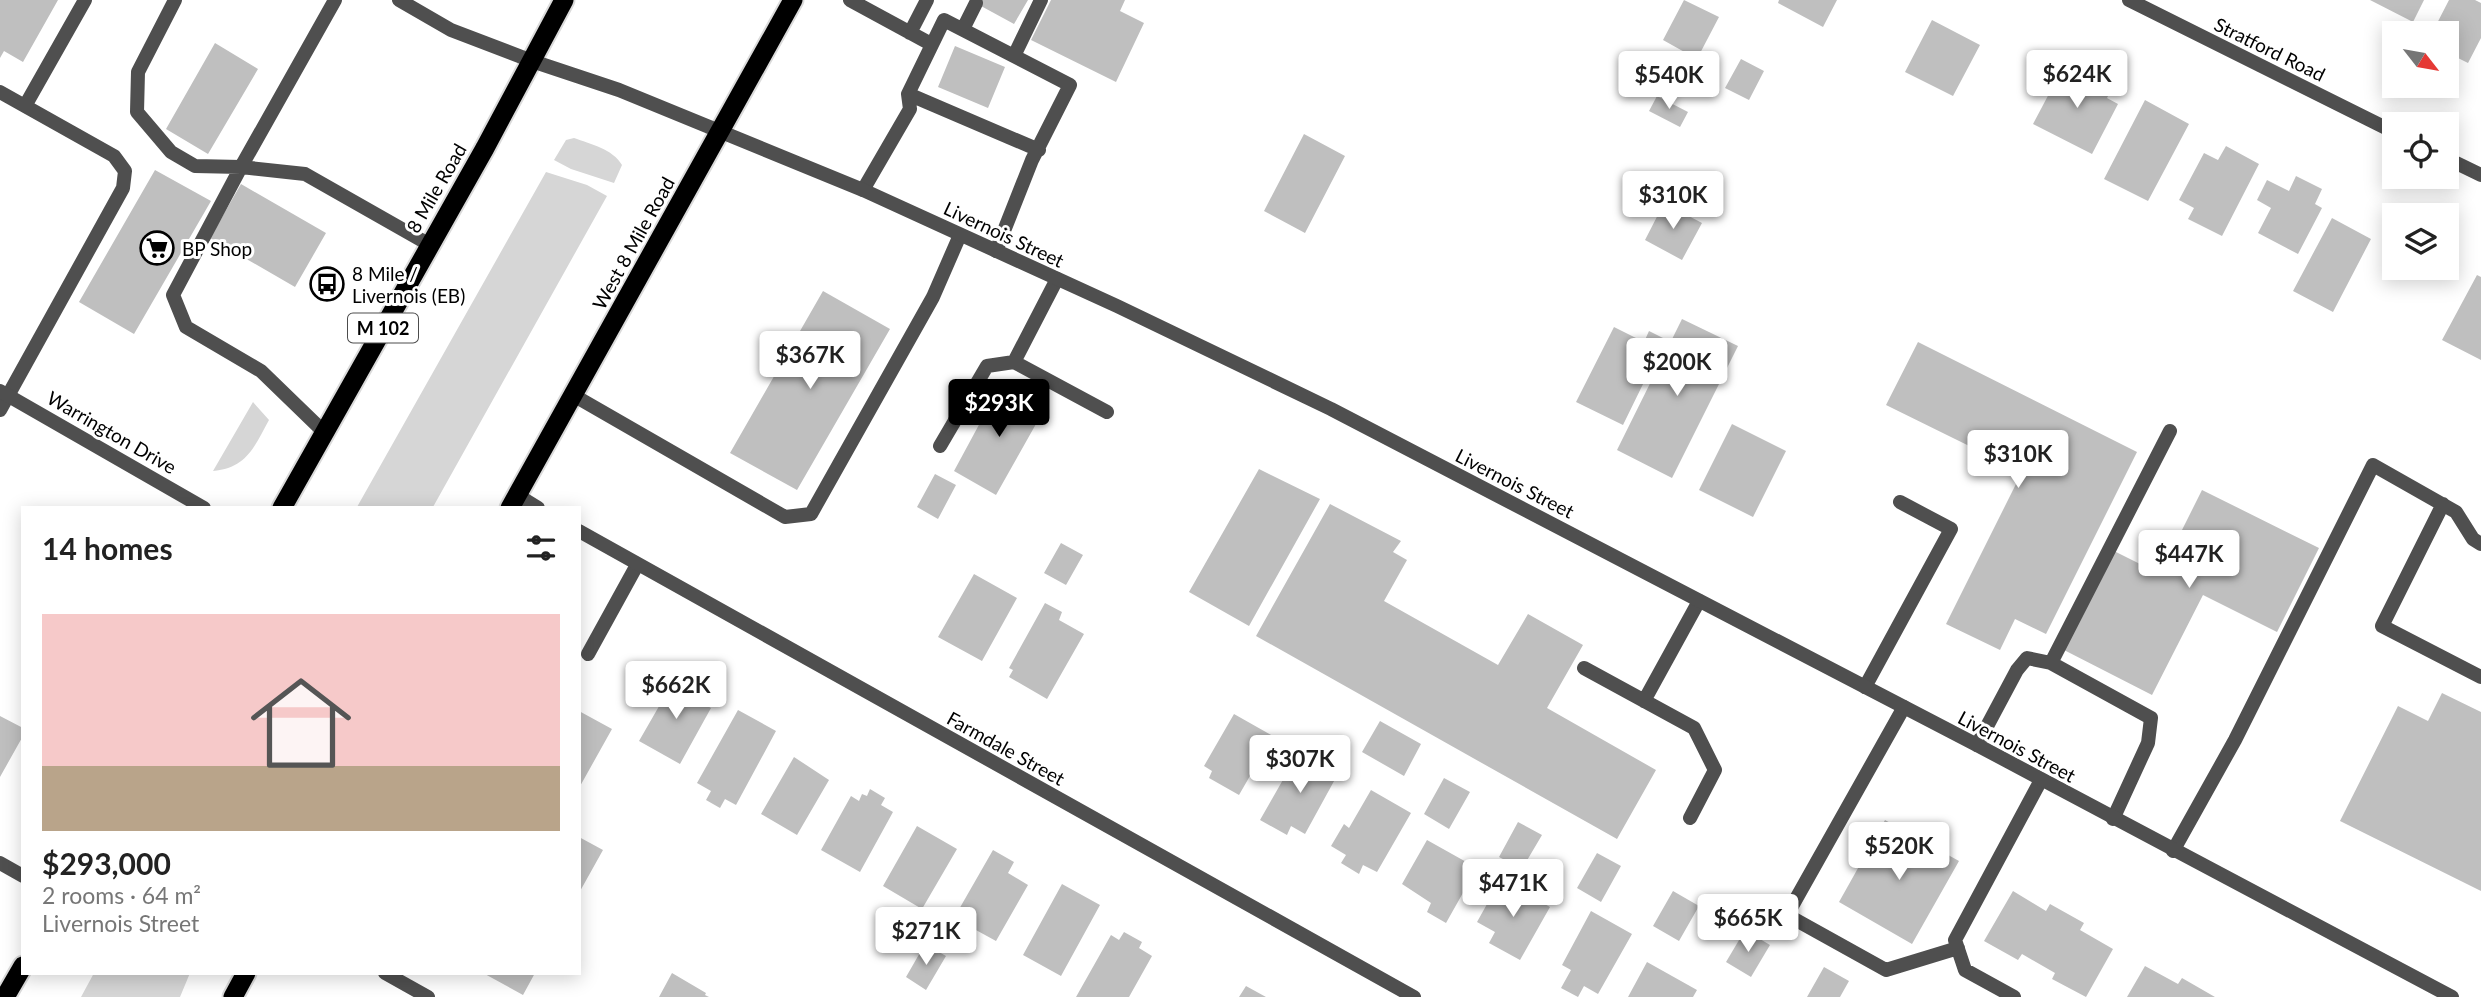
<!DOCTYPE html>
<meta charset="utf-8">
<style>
body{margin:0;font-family:Lato,sans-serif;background:#f6f6f6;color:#222;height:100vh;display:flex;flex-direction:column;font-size:26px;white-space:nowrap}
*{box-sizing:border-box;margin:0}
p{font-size:23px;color:#767676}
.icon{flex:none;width:38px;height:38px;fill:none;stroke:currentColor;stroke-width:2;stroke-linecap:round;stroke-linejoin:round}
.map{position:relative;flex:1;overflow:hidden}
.side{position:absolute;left:21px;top:506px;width:560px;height:469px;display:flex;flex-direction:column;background:#fff;border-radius:0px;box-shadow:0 4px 18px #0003}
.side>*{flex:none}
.needle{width:46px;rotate:121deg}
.tools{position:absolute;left:2382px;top:21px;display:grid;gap:14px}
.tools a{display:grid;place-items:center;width:77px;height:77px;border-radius:0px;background:#fff;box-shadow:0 4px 18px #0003;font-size:35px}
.price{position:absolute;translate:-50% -60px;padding:0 16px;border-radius:7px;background:#fff;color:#222;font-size:23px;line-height:46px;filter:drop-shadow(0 2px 4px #0008)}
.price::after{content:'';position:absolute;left:50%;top:42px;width:21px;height:16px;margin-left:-10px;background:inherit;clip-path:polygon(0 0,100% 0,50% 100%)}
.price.active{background:#000;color:#fff}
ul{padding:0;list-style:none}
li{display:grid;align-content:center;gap:14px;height:371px;padding:0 21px}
li span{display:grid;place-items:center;height:217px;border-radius:0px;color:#555}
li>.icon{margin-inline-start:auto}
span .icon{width:126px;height:126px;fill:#fffc;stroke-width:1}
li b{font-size:30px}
h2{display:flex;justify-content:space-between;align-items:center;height:84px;padding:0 21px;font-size:30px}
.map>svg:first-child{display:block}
.green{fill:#d6d6d6}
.building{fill:#bfbfbf}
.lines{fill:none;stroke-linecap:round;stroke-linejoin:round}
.trunk-casing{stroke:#dbdbdb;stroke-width:23}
.service{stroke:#4f4f4f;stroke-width:14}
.minor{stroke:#4f4f4f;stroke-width:14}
.tertiary{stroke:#4f4f4f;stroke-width:14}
.trunk{stroke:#000;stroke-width:19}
.labels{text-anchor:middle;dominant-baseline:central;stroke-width:6;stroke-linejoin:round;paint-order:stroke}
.shield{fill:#fff;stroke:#4c4c4c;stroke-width:2}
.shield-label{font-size:18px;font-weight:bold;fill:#000}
.street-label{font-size:19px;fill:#000;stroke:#fff}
.poi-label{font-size:19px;fill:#000;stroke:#fff;text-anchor:start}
</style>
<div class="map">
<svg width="2481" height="997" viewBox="0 0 2481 997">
<rect width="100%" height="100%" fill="#fff"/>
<!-- green -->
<path class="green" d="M574,138C590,144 613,149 622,165L614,183L571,169L554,160L566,140Z
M546,172L587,185L607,196L433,507H357Z
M253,402L269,420C254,447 247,468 213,471Z
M94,973H190L180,997H81Z"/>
<!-- building -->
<path class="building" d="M0,0H58L23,62L4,51L0,58Z
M970,0H1028L1014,24Z
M1051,0H1125L1120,11L1144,23L1116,82L1031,40Z
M1684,0L1719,17L1697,59L1663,40Z
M1779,0H1837L1823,27L1778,3Z
M2370,0H2424L2413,22Z
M2449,0H2475L2481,3V38L2468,63L2446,52V33H2432Z
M1932,20L1980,45L1953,96L1905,72Z
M215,43L258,69L208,154L166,129Z
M955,46L1005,67L988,108L938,87Z
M1741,59L1764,71L1749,100L1725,88Z
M2074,68L2112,88L2107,98L2118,104L2092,154L2033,124L2060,73L2069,78Z
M1657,96L1688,112L1680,127L1649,111Z
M2145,100L2189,124L2148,201L2104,179Z
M1304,134L1345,156L1305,233L1264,211Z
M2226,146L2259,164L2222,236L2188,219L2194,208L2179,200L2204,153L2218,160Z
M155,170L211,201L134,334L79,302Z
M2296,176L2322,189L2315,204L2322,208L2298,254L2258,233L2271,208L2257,200L2267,180L2289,191Z
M241,184L326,233L295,287L210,238Z
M1664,203L1702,223L1682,260L1645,240Z
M2332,218L2371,239L2333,312L2293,291Z
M2477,275L2481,277V360L2442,340Z
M823,291L890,329L797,490L730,453Z
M1682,319L1738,346L1672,478L1617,450Z
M1614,327L1644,342L1649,331L1665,339L1623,425L1576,402Z
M1918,342L2137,452L2046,634L2015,619L2000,650L1946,624L2022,472L1886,405Z
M1001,384L1045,408L996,495L954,471Z
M1732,424L1786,451L1753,517L1699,490Z
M1259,469L1320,499L1249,626L1189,592Z
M935,474L956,485L938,519L917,507Z
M2202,490L2319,548L2277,632L2203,595L2152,695L2064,650L2114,551L2160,574Z
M1330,504L1401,541L1393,552L1407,560L1384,601L1498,665L1528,614L1583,645L1547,708L1656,770L1617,839L1256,636Z
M1061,543L1083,555L1066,585L1044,573Z
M974,574L1017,598L982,661L938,637Z
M1045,603L1062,612L1059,620L1084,634L1047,699L1009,677L1013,670L1009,668Z
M677,675L701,689L695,699L711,708L680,764L639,741Z
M2442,693L2481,712V891L2340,821L2398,706L2428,721Z
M738,710L776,731L736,805L725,799L720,808L706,800L711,791L697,783Z
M579,711L612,729L579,788Z
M1234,714L1273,736L1239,795L1209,778L1212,771L1204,766Z
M0,716L23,728V736L0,777Z
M1380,721L1421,744L1404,776L1362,752Z
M1300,750L1339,772L1305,834L1291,826L1287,835L1260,820Z
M794,757L829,780L797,835L761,814Z
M1444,778L1470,792L1449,829L1424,814Z
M870,789L885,798L881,805L893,812L860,872L821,850L851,796L859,801L862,794L867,796Z
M1371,790L1411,813L1377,872L1363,865L1359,874L1341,863L1346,855L1331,846L1344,824L1349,828Z
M1885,820L1959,861L1912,944L1839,902Z
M1518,822L1542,835L1522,869L1499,857Z
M917,826L957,849L922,909L883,886Z
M579,837L603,850L579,893Z
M1427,840L1477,868L1446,923L1427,912L1431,903L1402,884Z
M993,850L1014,862L1008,873L1028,885L996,941L954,918Z
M1597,853L1621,866L1601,902L1577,888Z
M1501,879L1550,907L1520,960L1489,943L1495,932L1477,922Z
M1062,884L1100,905L1061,976L1023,955Z
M1673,891L1699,906L1679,941L1653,926Z
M2013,891L2046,911L2050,904L2084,923L2080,930L2113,949L2086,997L2052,979L2055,973L2022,954L2018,960L1984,941Z
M1591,911L1632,934L1598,994L1584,986L1578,997L1561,988L1571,970L1562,965Z
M1745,930L1770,945L1751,977L1726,962Z
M1124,932L1142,942L1139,948L1152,956L1129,997H1076L1111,935L1119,940Z
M925,944L946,956L926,990L906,977Z
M1647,962L1697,990L1693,997H1628Z
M2145,966L2178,984L2182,978L2215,997H2127Z
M1824,967L1849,981L1840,997H1807Z
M483,973H535L523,995Z
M672,973L706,993L705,995L709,997H659Z
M1246,986L1266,997H1239Z"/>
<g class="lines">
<defs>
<path id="trunk" d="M282,508L485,148L564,0
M510,508L793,0
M5,997L23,966
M233,997L246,973"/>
</defs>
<!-- trunk casing -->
<use href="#trunk" class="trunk-casing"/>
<!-- service -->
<path class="service" d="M175,0L138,72L137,112L171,152L195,166L241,167L335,0
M850,0L931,44
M963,29L976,3
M910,33L927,0
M1014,56L1041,0
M0,92L114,156L125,171L123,188L0,410
M908,94L1039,150
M25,106L85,0
M863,190L910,109L908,94L944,20L1070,85L1032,160L996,251
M1014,362L1107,412
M573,395L785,517L811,514L933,297L960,235
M325,433L261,371L186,327L173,295L241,167L305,174L430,245
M940,446L987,366L1014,362L1057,279
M2443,504L2382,626L2481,677
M588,654L637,565
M2051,663L2170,431
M1584,668L1694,728L1715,770L1690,818
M1865,687L1951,529L1900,502
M1644,701L1699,601
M1904,707L1787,915L1886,970L1958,948
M1977,745L2017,670L2027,658L2051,663L2151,718L2148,743L2113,819
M2173,851L2235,740L2373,465L2456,512L2473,539L2481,544
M0,863L23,876
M2014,997L1965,970L1955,940L2041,780"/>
<!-- minor -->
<path class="minor" d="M2129,0L2394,132
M2446,158L2481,175
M0,391L204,508
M517,495L538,508
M579,531L1414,997
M385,973L428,997"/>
<!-- tertiary -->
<path class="tertiary" d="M399,0L451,30L532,61L619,90L863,190L1117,306L1331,409L1977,745L2452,997"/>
<!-- trunk -->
<use href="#trunk" class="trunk"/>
</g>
<!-- icons -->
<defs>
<symbol id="supermarket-ring" viewBox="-11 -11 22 22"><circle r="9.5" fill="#fff" stroke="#000" stroke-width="1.5"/><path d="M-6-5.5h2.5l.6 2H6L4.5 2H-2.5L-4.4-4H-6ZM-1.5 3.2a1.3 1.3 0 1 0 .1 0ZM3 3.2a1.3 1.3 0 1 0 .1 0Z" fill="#000"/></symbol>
<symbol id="bus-ring" viewBox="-11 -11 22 22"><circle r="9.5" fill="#fff" stroke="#000" stroke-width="1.5"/><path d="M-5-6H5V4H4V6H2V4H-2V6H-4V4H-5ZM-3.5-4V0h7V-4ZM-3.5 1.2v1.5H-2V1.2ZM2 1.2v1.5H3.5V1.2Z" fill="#000"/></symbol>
</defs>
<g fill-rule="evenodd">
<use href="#supermarket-ring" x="138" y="229" width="38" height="38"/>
<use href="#bus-ring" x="308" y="265" width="38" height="38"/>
</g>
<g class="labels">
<!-- shield labels -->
<rect class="shield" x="348" y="313.5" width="70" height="29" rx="5"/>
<g class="shield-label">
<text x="383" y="328">M 102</text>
</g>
<!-- street labels -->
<g class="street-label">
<text transform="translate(2270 49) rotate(26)">Stratford Road</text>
<text transform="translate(436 188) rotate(-60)">8 Mile Road</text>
<text transform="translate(1004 234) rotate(25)">Livernois Street</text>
<text transform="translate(633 243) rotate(-61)">West 8 Mile Road</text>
<text transform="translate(112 432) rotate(30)">Warrington Drive</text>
<text transform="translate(1515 483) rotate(27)">Livernois Street</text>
<text transform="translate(2017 746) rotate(28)">Livernois Street</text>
<text transform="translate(1006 748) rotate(29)">Farmdale Street</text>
</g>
<!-- poi labels -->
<g class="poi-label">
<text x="182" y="248">BP Shop</text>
<text x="352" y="273">8 Mile /<tspan x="352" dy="22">Livernois (EB)</tspan></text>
</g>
</g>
</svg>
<div class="tools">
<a><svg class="needle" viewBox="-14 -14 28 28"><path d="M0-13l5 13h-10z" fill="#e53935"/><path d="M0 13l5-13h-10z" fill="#767676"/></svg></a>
<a><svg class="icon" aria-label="locate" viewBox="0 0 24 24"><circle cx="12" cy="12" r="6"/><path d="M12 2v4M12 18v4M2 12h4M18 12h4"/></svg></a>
<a><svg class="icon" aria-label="layers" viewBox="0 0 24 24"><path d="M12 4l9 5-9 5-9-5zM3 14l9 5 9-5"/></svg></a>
</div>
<b class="price" style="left:2077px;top:110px">$624K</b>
<b class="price" style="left:1669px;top:111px">$540K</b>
<b class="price" style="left:1673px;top:231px">$310K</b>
<b class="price" style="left:810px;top:391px">$367K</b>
<b class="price" style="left:1677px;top:398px">$200K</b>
<b class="price active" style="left:999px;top:439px">$293K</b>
<b class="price" style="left:2018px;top:490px">$310K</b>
<b class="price" style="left:2189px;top:590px">$447K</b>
<b class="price" style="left:676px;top:721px">$662K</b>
<b class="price" style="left:1300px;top:795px">$307K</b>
<b class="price" style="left:1899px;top:882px">$520K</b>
<b class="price" style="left:1513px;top:919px">$471K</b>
<b class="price" style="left:1748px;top:954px">$665K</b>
<b class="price" style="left:926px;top:967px">$271K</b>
<section class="side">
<h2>14 homes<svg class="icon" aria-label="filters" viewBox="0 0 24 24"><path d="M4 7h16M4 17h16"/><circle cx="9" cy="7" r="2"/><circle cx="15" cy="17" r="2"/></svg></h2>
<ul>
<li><span style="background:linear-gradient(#f6c9c9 70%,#b9a48a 0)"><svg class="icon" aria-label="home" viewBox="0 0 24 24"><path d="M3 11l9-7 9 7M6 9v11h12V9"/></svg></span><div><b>$293,000</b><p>2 rooms · 64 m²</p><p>Livernois Street</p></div></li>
</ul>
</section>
</div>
